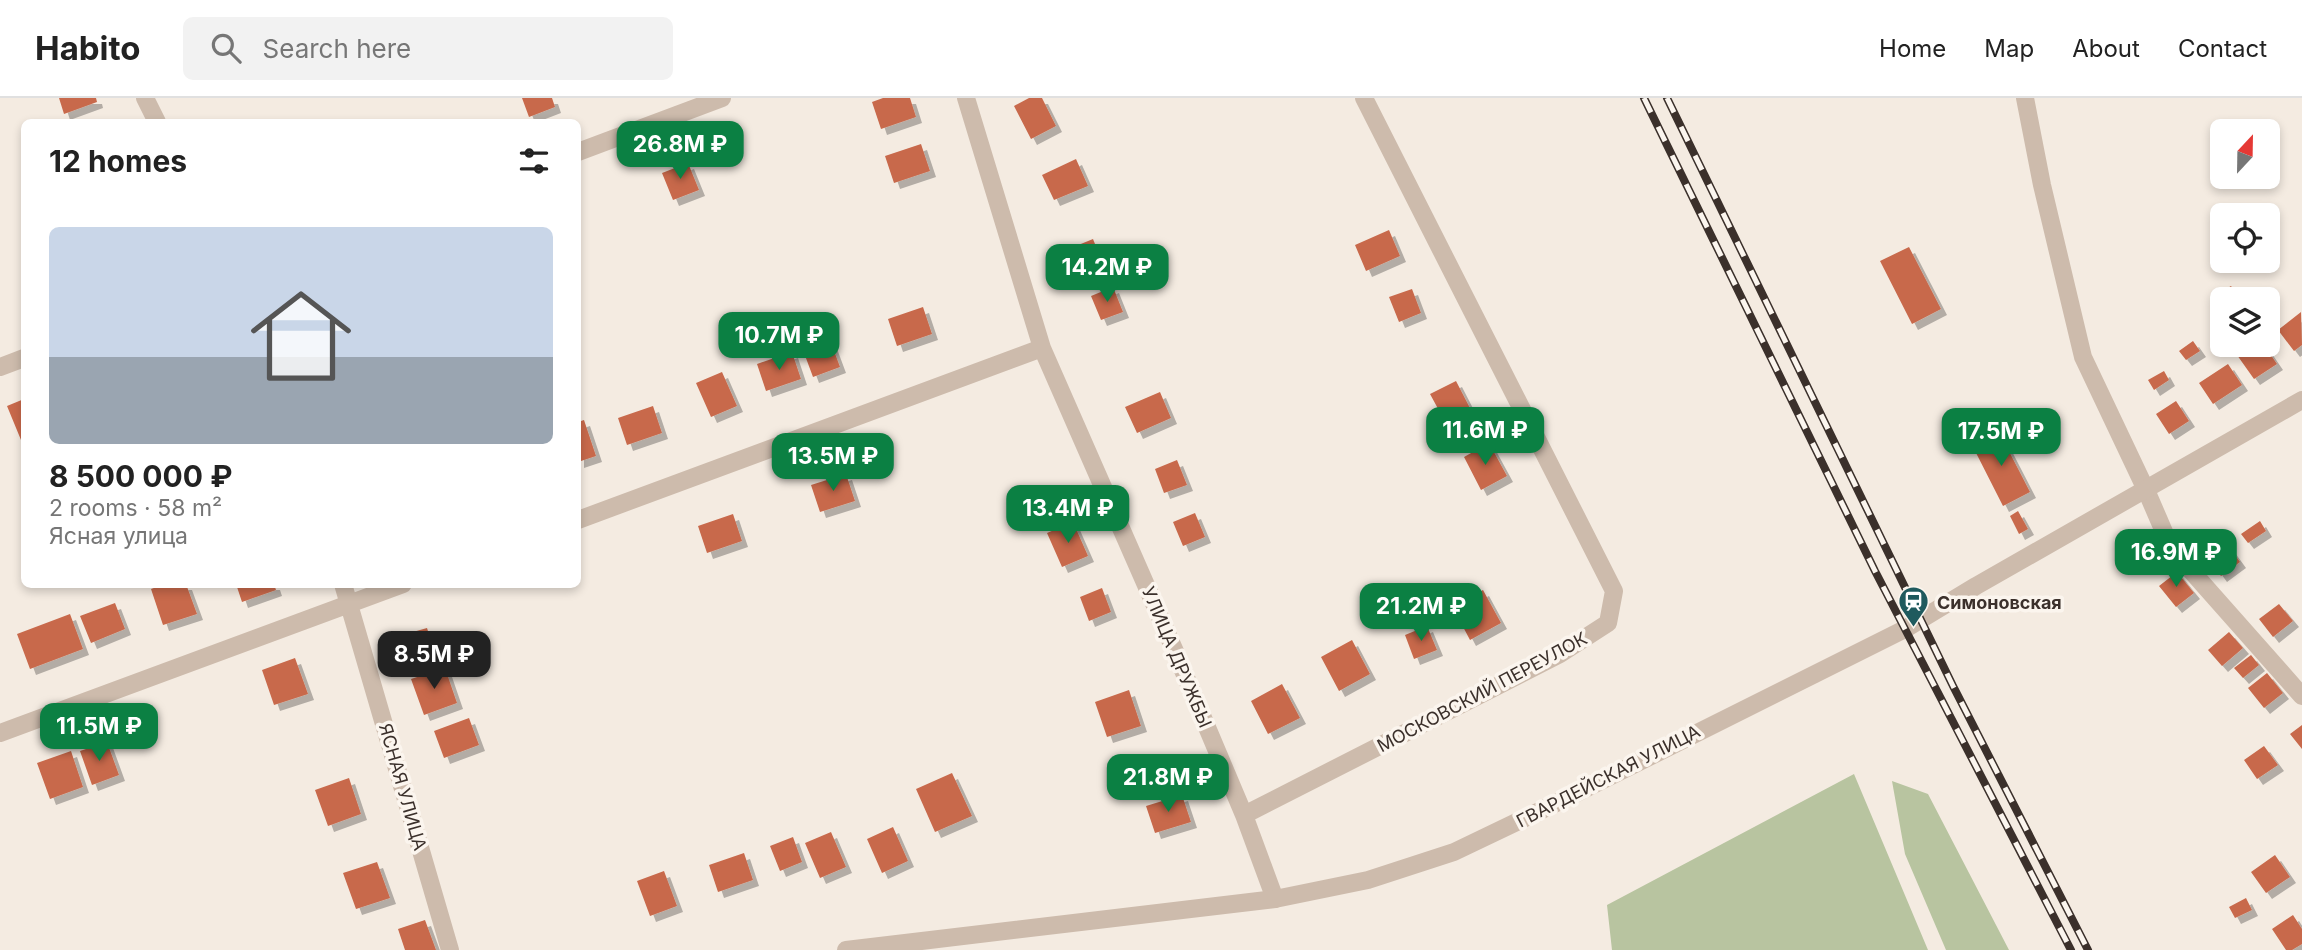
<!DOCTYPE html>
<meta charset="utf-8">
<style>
body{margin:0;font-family:Inter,sans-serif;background:#f2f2f2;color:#222;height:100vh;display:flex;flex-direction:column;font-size:26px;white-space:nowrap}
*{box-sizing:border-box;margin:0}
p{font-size:23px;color:#767676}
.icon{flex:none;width:38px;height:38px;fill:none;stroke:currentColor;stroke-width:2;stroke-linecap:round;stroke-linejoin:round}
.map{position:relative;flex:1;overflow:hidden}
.sheet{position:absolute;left:21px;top:21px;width:560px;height:469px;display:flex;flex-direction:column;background:#fff;border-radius:10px;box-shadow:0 4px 10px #0003}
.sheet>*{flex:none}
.needle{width:46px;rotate:22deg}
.tools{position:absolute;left:2210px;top:21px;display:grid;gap:14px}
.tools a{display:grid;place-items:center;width:70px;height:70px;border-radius:10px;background:#fff;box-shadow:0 4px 10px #0003;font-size:35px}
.price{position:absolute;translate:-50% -60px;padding:0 16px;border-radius:14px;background:#0b8043;color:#fff;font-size:23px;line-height:46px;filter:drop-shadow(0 2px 4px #0008)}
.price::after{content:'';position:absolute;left:50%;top:42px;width:21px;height:16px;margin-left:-10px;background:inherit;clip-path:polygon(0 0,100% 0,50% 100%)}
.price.current{background:#222;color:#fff}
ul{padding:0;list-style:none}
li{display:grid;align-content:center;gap:14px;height:371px;padding:0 28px}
li span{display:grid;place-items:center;height:217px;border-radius:10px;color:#555}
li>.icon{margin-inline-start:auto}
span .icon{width:126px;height:126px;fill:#fffc;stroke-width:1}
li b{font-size:30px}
h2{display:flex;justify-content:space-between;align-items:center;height:84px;padding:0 28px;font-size:30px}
header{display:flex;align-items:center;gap:42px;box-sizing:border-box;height:98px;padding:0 35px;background:#fff;border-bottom:2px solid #e0e0e0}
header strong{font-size:33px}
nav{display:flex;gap:38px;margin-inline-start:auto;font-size:24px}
.search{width:490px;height:63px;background:#f2f2f2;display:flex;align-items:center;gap:18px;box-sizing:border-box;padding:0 24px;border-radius:10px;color:#767676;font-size:26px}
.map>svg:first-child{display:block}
.green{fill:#b8c4a0}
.building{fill:#c8694b;filter:url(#shadow)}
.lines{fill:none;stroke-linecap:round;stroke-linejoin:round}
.minor{stroke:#cdbbac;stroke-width:18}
.tertiary{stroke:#cdbbac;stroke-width:18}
.rail-casing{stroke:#3b302b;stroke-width:8}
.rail{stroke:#fbf5ee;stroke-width:5;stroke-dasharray:16;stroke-linecap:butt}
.labels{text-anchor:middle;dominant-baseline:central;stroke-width:7;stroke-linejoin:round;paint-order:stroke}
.poi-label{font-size:18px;font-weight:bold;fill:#3b302b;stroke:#fbf5ee;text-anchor:start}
.street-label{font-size:18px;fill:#3b302b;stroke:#fbf5ee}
</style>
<header>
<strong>Habito</strong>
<div class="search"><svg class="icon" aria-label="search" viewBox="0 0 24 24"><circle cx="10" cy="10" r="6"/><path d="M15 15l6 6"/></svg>Search here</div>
<nav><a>Home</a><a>Map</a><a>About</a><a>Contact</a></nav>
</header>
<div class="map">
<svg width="2302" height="852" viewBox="0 0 2302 852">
<defs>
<filter id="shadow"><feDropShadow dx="6" dy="6" stdDeviation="0" flood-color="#0004"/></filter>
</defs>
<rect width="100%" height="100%" fill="#f4ebe1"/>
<!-- green -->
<path class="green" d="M1854,676L1928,852H1612L1607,807Z
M1892,683L1928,696L2009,852H1946L1905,756Z"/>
<!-- building -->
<path class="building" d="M59,0H96L97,4L64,16Z
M522,0H552L555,9L529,19Z
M883,0H910L916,19L881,31L872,4Z
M1029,0H1042L1056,28L1031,41L1014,8Z
M921,46L930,73L894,85L885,58Z
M1076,61L1088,88L1054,102L1042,77Z
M688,65L699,92L673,102L662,75Z
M1389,132L1400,158L1366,173L1355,147Z
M1093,141L1103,166L1081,174L1071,150Z
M1909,149L1941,211L1912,226L1880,163Z
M2231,188L2239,200L2222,201V211L2214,198Z
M1113,189L1123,214L1101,222L1091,198Z
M1412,191L1421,215L1399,224L1389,199Z
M923,209L932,236L897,248L888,221Z
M2301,214L2302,247L2294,253L2278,232Z
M827,234L840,269L813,279L800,244Z
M2193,243L2200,253L2186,262L2179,253Z
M2252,247H2264L2277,266L2254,281L2237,257Z
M792,254L801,281L766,293L757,266Z
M2228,266L2242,287L2213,306L2199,285Z
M2164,273L2169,282L2154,292L2148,282Z
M722,274L737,308L711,319L696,285Z
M1456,283L1473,316L1448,329L1430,296Z
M1160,294L1171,320L1137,335L1125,309Z
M24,301V341L21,342L7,308Z
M2176,303L2189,323L2169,336L2156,316Z
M653,308L662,335L627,347L618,320Z
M584,322L596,358L578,364V324Z
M1998,332L2030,394L2003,408L1971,345Z
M1489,345L1507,378L1481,392L1464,359Z
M1177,362L1187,387L1164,395L1155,371Z
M846,376L855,403L820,414L811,387Z
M2018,413L2028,431L2019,436L2010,418Z
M1195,415L1205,439L1183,448L1173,424Z
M733,416L742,443L707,455L698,428Z
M2260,423L2266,433L2248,445L2241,436Z
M1073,424L1088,458L1062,469L1047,435Z
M2224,442L2240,464L2221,478L2205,456Z
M2177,474L2194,495L2176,509L2159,488Z
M165,486H186L197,516L163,527L151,491Z
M236,486H274L276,492L242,504Z
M1102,490L1111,514L1089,523L1080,499Z
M1483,492L1501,525L1470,542L1452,508Z
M115,505L125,531L91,545L80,518Z
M2279,506L2293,523L2273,539L2259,521Z
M70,516L83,551L30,571L17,536Z
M1427,528L1437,552L1414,561L1405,537Z
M427,530L438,565L411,574L399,538Z
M2229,534L2243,550L2222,568L2208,552Z
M1352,542L1370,576L1339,593L1321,559Z
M2251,557L2259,567L2243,580L2234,570Z
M295,560L308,596L274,607L262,572Z
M445,570L457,605L424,617L411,581Z
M2267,575L2283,595L2264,610L2248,590Z
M1282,586L1300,620L1268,636L1251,603Z
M1129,592L1141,628L1107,639L1095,604Z
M469,620L479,647L444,660L434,633Z
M2302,627V651L2290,636Z
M107,644L119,677L92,687L80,653Z
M2264,648L2278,667L2257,681L2244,662Z
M71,653L83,689L50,701L37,665Z
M952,675L972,718L935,734L916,691Z
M349,680L361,716L328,728L315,692Z
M1182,697L1191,724L1155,735L1146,708Z
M893,729L908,763L882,775L867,741Z
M831,734L846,769L820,780L805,745Z
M793,739L802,764L780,773L770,748Z
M744,755L753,782L718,794L709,767Z
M2275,757L2290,779L2266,795L2251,774Z
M377,764L390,800L356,811L343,775Z
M664,773L677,808L650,818L637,783Z
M2246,800L2252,812L2235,820L2229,809Z
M2293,817L2302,831V846L2292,852H2286L2272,831Z
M425,822L436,852H405L398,831Z"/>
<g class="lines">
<!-- minor -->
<path class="minor" d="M145,0L157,24
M966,0L1042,250L1174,551L1244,717L1275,801
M2025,0L2042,87L2083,259L2146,392L2171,450L2302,598
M578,54L722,0
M0,269L24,260
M578,422L1042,250
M343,486L450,852
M0,635L403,486
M1244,717L1560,556L1608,525L1614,493L1364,0"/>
<!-- tertiary -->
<path class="tertiary" d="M846,852L1275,801L1368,782L1454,754L1573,697L1905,531L1976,488L2302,302"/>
<defs>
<path id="rail" d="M1644,0L1875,473L2071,852
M1667,0L1953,588L2088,852"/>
</defs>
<!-- rail casing -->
<use href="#rail" class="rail-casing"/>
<!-- rail -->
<use href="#rail" class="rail"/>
</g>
<!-- icons -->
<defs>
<symbol id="station-pin" viewBox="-11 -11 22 30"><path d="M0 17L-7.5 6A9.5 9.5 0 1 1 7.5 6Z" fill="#1f5a5e" stroke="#fbf5ee"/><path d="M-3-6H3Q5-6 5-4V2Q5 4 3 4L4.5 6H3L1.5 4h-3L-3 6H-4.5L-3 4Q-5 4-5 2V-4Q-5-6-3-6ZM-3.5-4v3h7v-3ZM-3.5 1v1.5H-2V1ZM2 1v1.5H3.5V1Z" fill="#fff"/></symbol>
</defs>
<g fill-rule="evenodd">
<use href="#station-pin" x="1896" y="486" width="35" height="47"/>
</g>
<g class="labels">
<!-- poi labels -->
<g class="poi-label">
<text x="1937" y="504">Симоновская</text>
</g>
<!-- street labels -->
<g class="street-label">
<text transform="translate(1177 559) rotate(67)">УЛИЦА ДРУЖБЫ</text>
<text transform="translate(1482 594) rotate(-28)">МОСКОВСКИЙ ПЕРЕУЛОК</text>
<text transform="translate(1608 678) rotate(-27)">ГВАРДЕЙСКАЯ УЛИЦА</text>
<text transform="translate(403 689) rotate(74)">ЯСНАЯ УЛИЦА</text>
</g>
</g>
</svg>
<div class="tools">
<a><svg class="needle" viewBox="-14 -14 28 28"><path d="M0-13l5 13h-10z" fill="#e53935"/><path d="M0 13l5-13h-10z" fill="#767676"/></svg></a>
<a><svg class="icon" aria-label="locate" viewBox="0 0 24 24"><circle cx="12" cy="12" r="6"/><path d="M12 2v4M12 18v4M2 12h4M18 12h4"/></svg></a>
<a><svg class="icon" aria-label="layers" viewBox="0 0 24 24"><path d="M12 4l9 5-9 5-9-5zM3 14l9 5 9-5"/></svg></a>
</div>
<b class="price" style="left:680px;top:83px">26.8M ₽</b>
<b class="price" style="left:1107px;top:206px">14.2M ₽</b>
<b class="price" style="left:779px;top:274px">10.7M ₽</b>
<b class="price" style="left:1485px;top:369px">11.6M ₽</b>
<b class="price" style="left:2001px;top:370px">17.5M ₽</b>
<b class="price" style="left:833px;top:395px">13.5M ₽</b>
<b class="price" style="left:1068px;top:447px">13.4M ₽</b>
<b class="price" style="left:2176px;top:491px">16.9M ₽</b>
<b class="price" style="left:1421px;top:545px">21.2M ₽</b>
<b class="price current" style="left:434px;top:593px">8.5M ₽</b>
<b class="price" style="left:99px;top:665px">11.5M ₽</b>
<b class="price" style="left:1168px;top:716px">21.8M ₽</b>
<section class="sheet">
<h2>12 homes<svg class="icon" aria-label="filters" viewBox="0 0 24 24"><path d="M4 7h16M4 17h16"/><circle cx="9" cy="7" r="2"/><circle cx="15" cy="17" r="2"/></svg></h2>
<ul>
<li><span style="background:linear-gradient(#c9d6e8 60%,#9aa5b1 0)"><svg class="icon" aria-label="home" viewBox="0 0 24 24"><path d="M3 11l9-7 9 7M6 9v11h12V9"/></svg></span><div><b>8 500 000 ₽</b><p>2 rooms · 58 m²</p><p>Ясная улица</p></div></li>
</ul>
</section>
</div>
